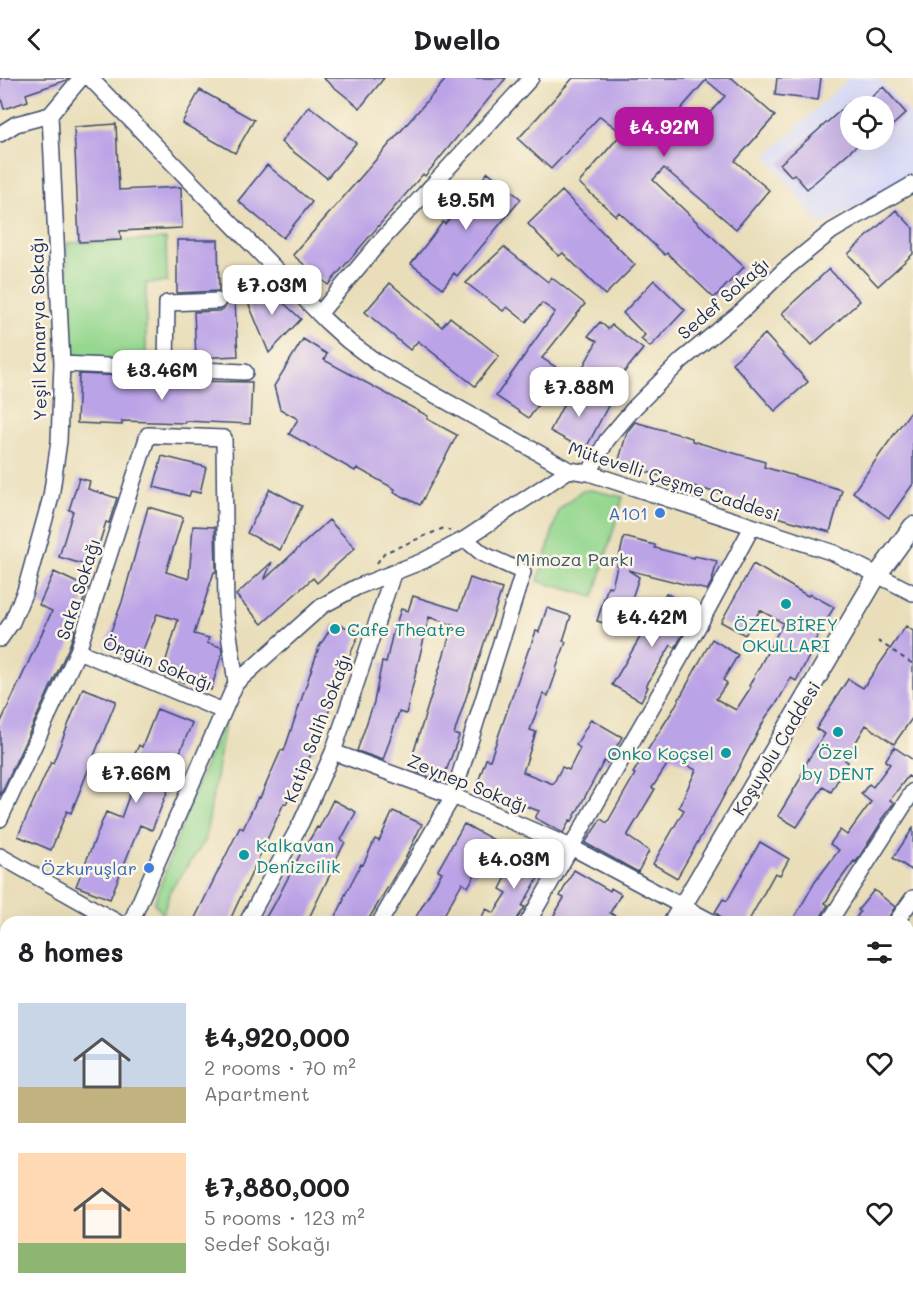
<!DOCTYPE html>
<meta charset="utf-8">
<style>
body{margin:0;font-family:Mali,sans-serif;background:#f6f6f6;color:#202124;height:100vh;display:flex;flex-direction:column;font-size:22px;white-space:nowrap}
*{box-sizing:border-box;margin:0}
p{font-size:20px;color:#757577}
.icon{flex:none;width:33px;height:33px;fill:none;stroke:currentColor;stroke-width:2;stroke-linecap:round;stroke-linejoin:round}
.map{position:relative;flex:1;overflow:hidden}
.drawer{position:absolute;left:0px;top:838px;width:914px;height:386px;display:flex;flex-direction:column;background:#fff;border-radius:18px 18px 0 0;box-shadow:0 6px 24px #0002}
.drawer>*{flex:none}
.controls{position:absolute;left:840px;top:18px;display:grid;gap:12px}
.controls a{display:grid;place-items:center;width:54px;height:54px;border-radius:50%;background:#fff;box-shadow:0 6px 24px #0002;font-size:30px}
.price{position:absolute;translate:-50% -51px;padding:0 14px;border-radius:12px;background:#fff;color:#222;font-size:20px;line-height:39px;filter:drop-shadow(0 2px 3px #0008)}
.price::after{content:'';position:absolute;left:50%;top:36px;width:18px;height:14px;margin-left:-9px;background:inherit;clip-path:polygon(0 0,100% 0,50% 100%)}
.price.selected{background:#b5179e;color:#fff}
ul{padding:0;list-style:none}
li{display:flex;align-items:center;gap:18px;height:150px;padding:0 18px}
li span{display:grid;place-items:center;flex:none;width:168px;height:120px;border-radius:0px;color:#555}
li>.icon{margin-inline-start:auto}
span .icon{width:72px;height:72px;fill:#fffc;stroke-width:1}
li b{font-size:26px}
h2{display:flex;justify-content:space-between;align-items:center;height:72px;padding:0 18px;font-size:26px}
header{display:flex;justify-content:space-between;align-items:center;height:78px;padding:0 18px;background:#fff;font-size:27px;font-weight:700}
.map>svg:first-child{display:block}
.built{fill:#d5d8f9;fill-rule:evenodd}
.park{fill:#94d78f;stroke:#588376;stroke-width:1.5}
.building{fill:#bba3e7;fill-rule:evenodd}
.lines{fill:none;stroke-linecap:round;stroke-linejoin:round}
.minor-casing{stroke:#3a496c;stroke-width:18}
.major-casing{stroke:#3a496c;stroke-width:21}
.path{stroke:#3a496c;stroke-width:2;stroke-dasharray:4.5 4.5;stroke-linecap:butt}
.minor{stroke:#fff;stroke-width:15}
.major{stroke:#fff;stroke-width:18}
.shop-dot{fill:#3f7fe0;stroke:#fcf5e5;stroke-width:2}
.culture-dot{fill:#0f9aa8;stroke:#fcf5e5;stroke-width:2}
.labels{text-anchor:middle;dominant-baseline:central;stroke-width:5;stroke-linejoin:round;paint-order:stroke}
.street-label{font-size:18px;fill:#1b2f5e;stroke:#fcf5e5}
.shop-label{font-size:18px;fill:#366cbe;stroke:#fcf5e5;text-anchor:end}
.park-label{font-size:18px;fill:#39596a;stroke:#fcf5e5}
.culture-label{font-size:18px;fill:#0d838f;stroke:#fcf5e5}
</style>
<header><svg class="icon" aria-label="back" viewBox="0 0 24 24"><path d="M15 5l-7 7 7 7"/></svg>Dwello<svg class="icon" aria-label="search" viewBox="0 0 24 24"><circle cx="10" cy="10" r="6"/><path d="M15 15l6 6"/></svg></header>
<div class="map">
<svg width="913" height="1223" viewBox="0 0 913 1223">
<rect width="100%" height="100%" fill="#fcf5e5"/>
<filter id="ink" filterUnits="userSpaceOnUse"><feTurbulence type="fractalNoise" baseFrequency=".0167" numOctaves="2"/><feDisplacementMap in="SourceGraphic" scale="12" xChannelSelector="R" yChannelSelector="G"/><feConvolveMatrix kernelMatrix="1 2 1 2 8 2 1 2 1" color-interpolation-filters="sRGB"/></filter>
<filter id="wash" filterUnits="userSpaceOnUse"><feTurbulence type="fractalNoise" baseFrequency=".008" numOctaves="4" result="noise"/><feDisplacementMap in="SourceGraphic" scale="24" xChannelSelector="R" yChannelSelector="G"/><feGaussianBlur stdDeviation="1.35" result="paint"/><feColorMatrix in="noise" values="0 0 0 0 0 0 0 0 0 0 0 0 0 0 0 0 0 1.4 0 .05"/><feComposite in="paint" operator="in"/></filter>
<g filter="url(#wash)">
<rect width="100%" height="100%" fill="#e9deb9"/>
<!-- built -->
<path class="built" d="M849,0H879L913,40V93L892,108L821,148L766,78ZM850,28H884V62H850Z"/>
<!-- park -->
<path class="park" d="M166,161L167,204L146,205V284L70,282L67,165Z
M591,412L623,419L594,519L538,503L559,432L581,413Z
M227,634L205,763L171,811L163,836L154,825L187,733Z"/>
<g id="blocks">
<!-- building -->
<path class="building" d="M0,0H67V2L26,16L28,23L4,31L0,17Z
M323,0H384L360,30Z
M447,0H506L425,98L423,96L328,207L293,177Z
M573,0H732L775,38L735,83L769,112L736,151L664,90L653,102L744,189L714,220L667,175L665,177L619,134L616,138L579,105L622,55L600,38L551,91L518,61ZM706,2L725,18L697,49L679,33Z
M777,0H821L818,22L775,17Z
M883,9L906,35L884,55V28H861Z
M200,12L254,42L235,75L182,45Z
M850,24V62H863L807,111L794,96L791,98L780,86Z
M309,28L356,65L327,100L281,64Z
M116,46L119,112L181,109L182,150L120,153L121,162L79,164L74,49Z
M267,87L312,124L283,160L238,123Z
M488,94L521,121L457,198L454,195L443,210L411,186L443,144L445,146Z
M562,113L635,187L605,217L563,175L559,178L528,146Z
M896,132L913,150V176L878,208L848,176Z
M177,162H218L219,213L177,215Z
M504,169L548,204L551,199L585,226L542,280L560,292V296L529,340L496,318L555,234L542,225L526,244L507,229L503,233L466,205Z
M829,191L860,223L812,267L782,235Z
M654,202L685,232L650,269L641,261L645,257L623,235Z
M262,205L301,241L269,275L247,222Z
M390,205L442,249L450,239L499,278L475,308L418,263L410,272L365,234Z
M235,224L238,278L196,280L194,234L219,233L224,231L227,225Z
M600,244L608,251L612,247L643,271L612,309L584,287L597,263L588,258Z
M765,256L808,304L775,333L732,285Z
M303,261L327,276L324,282L428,338L427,341L457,357L420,427L394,414L395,411L357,390L355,393L289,356L298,341L280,331L274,308Z
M79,296L124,298V302L252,304L250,346L185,343V345L122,343V347L77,345Z
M573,308L609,326L585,372L550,353Z
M913,330V406L889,440L853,414Z
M635,344L692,360V363L765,384L764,389L842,412L830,454L767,436L769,431L618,385L627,354Z
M162,378L206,389L200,415L191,413L189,418L154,409Z
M79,400L90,403L88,411L117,420L109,445L106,444L92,489L59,479L73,433L69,432Z
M270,411L302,428L280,472L247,455Z
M148,429L183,439L166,494L189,501L193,448L215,449L216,494H214L194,556L209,560L207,565L221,569L222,575L211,612L179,603L181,598L163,592L178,542L157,536L139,582L105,569L122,524Z
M329,442L355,470L317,505L313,500L262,546L236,517L272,484L264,502Z
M624,459L655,467V470L694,480L695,478L717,483L712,503L707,512L628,492L639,499L622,551L597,543L608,508L612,509Z
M753,486L808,518L810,516L834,529L812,568L814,569L796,603L791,600L778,623L766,639L719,727L677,800L653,786L684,732L679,729L696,692L672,679L652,710L655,711L627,758L649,773L638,794L585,765L601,741L607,745L635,696L633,695L673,632L712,561L738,577L723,602L727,605L716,621L736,632L751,609L749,608L783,545L760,532L745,557L721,544Z
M54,494L88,510L73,551L75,552L69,569L0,718V646L52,533L39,527Z
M470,500L502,511L454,656L459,658L442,704L417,694L422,679L413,676L453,547L429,539L406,636L399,634L383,682L357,673L374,624L382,584L386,585L392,558L401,531L408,533L413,518L459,532Z
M666,515L686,528L678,541L688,547L675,570L671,567L646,608L648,609L641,623L612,607Z
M547,530L571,538L563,563L566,564L556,591L557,592L548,618L543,616L530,652L536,654L523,694L553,706L562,689L569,692L580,670L576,667L591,641L622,659L607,685L604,683L572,743L570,742L563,755L535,740L539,733L495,717L494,720L475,713L486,681L490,682L529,570H530L536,553L539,554Z
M334,545L360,554L345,588L314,675L312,674L297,707L295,706L286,726L284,725L229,844H193L240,749L243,751L258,719L260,720L281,672L284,673L319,569Z
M906,548L913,553V639L894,666L866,647L845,682L848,684L831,714L823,709L797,749L778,738L802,698L801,697L809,680L825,656L816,651L848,601L863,610Z
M83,610L116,623L71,735L67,733L51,772L18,758L51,684L53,685Z
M157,631L192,645L171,696L174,697L152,752L140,747L110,821L76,808L106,734L121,740L132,710L130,709L140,683L133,680L139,667L142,669Z
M894,669L913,682V701L908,698L890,722L894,725L881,742L882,743L856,784L854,783L837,806L825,825L828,827L818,844H792L815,804L839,772L830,766L840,752L847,757L871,724L861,716L869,706L873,709L890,686L885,683Z
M333,722L356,734L341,762L345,764L336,781L337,782L307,844H263L273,827H274L306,765L307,766L317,749L319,750Z
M393,733L422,746L406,779L367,844H333L344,822L343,821L361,786L363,787L375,761L379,763Z
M464,746L494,762L468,809L462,805L440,844H413L442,794L438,792Z
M913,750V793L893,780Z
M760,764L789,781L780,797L775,795L748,844H722L720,838L715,834L723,821L727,823Z
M512,775L542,793L522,828L525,829L515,844H479L486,831L494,835L507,815L500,811L506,799L500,796Z
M574,792L610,813L611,810L621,816L610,835L626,844H550L564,820L560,818Z
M874,812L895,829L886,844H853L860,834L858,832Z"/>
</g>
</g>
<g filter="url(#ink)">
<use href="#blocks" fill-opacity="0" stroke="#3a496c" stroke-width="1.5"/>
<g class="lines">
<defs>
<path id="minor" d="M90,0L326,243L348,263L378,285L569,392L589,395L834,475L913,515
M0,56L16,46L50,37L81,0
M319,236L378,166L531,0
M62,286L245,294
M166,290L167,225L218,223
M589,395L607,362L635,329L682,282L742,233L783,193L832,153L913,106
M0,561L12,544L25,513L51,419L59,363L62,286L50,37
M78,573L223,633
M333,674L453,718L571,769L712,844
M0,741L78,573L148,357L224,360L226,535L236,605
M0,778L117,844
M131,844L236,605L322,528L357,509L423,483L465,461L569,392
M247,844L301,745L333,674L393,496
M380,844L453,718L523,494L483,476L465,461
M528,844L698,549L752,449
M829,844L913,713
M896,844L913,820
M908,949L913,941
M908,963L913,966
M0,1091L6,1082
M908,1096L913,1092
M394,1218L401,1223
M25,1223L28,1218
M176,1223L179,1218
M309,1223L312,1218
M596,1223L599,1218
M725,1223L728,1218"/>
<path id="major" d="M673,844L878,496L913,448
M465,1223L468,1218"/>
</defs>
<!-- minor casing -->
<use href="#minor" class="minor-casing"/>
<!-- major casing -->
<use href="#major" class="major-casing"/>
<!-- path -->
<path class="path" d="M377,485L384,475L444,450L450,453
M878,563L913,586
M756,1218L760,1223"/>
<!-- minor -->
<use href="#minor" class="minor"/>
<!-- major -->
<use href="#major" class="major"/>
</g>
</g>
<!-- markers -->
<g class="shop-dot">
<circle cx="660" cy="435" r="6"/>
<circle cx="149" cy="790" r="6"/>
</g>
<g class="culture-dot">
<circle cx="786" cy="526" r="6"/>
<circle cx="335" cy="551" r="6"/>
<circle cx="838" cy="654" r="6"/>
<circle cx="726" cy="675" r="6"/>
<circle cx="244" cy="777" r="6"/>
</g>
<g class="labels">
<!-- street labels -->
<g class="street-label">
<text transform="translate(723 220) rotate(-41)">Sedef Sokağı</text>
<text transform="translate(38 251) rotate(-91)">Yeşil Kanarya Sokağı</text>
<text transform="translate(674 403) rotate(18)">Mütevelli Çeşme Caddesi</text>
<text transform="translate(78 511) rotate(-72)">Saka Sokağı</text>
<text transform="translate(158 585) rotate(22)">Örgün Sokağı</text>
<text transform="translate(317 650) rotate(-69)">Katip Salih Sokağı</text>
<text transform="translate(776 670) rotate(-59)">Koşuyolu Caddesi</text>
<text transform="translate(468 705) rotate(22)">Zeynep Sokağı</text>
</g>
<!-- shop labels -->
<g class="shop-label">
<text x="648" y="435">A101</text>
<text x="137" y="790">Özkuruşlar</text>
</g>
<!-- park labels -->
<g class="park-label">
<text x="575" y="481">Mimoza Parkı</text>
</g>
<!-- culture labels -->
<g class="culture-label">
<text x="786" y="546">ÖZEL BİREY<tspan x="786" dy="21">OKULLARI</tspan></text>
<text x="347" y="551" text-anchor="start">Cafe Theatre</text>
<text x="838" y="674">Özel<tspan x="838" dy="21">by DENT</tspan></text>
<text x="714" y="675" text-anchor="end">Onko Koçsel</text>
<text x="256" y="767" text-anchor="start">Kalkavan<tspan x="256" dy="21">Denizcilik</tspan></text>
</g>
</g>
</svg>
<div class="controls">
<a><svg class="icon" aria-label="locate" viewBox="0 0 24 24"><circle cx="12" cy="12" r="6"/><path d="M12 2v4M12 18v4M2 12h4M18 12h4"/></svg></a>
</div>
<b class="price selected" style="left:664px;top:80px">₺4.92M</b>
<b class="price" style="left:466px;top:153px">₺9.5M</b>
<b class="price" style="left:272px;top:238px">₺7.03M</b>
<b class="price" style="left:162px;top:323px">₺3.46M</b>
<b class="price" style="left:579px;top:340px">₺7.88M</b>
<b class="price" style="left:652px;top:570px">₺4.42M</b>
<b class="price" style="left:136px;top:726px">₺7.66M</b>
<b class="price" style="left:514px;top:812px">₺4.03M</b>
<section class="drawer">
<h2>8 homes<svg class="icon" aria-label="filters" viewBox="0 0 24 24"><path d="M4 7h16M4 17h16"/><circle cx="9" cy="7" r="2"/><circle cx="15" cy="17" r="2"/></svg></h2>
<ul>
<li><span style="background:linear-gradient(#c9d6e8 70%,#c2b280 0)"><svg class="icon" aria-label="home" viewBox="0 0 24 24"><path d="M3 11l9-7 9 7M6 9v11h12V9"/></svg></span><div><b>₺4,920,000</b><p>2 rooms · 70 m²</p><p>Apartment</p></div><svg class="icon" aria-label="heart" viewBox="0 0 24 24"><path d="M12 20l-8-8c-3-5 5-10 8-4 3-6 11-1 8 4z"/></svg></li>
<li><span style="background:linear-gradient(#ffd9b3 75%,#8fb573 0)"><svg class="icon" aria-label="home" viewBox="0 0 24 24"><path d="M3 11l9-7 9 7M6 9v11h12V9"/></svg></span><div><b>₺7,880,000</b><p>5 rooms · 123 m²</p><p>Sedef Sokağı</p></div><svg class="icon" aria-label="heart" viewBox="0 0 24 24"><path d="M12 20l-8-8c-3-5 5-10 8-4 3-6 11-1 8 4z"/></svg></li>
</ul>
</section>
</div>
